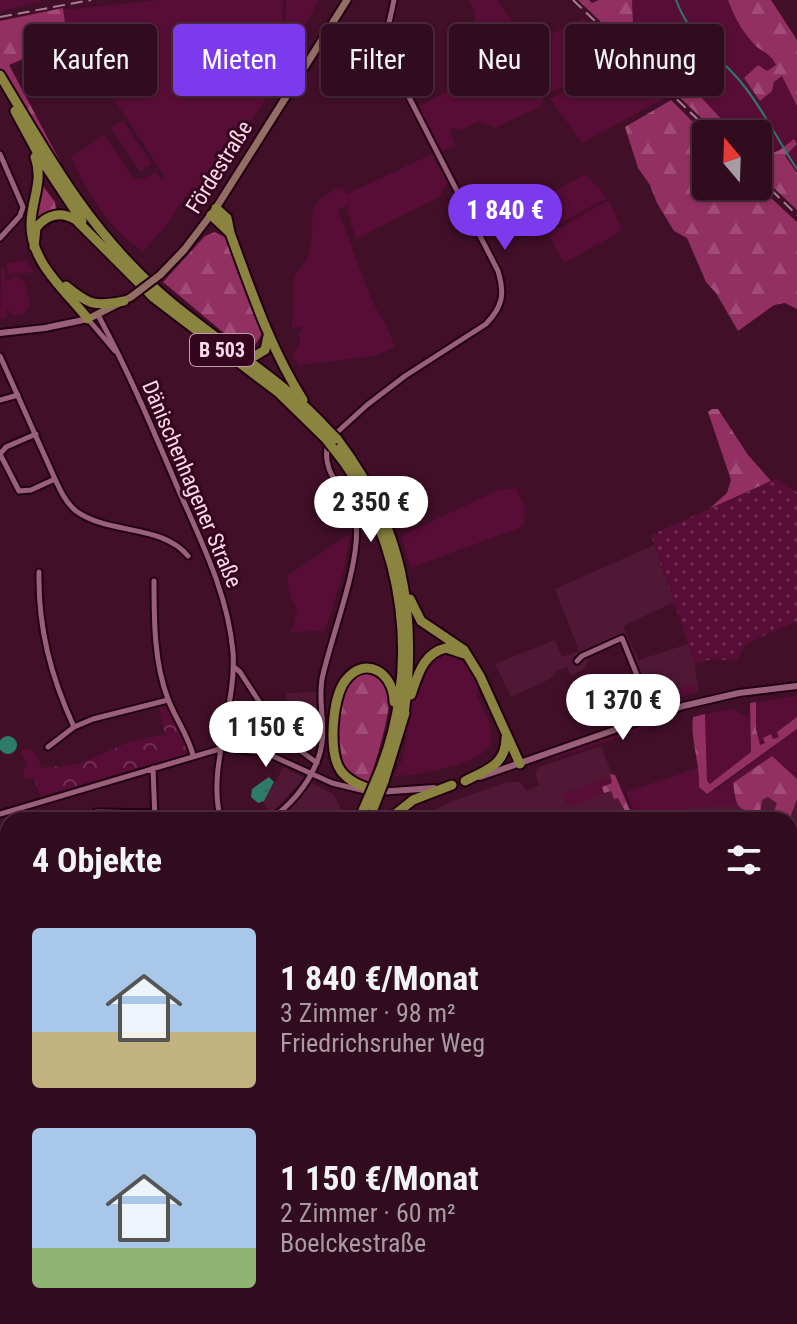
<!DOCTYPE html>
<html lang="de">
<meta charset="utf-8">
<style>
body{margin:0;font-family:"Roboto Condensed",sans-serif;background:#391427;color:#f1f3f6;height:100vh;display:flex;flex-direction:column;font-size:30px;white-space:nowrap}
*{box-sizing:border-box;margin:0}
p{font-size:26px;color:#a89ba4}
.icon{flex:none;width:44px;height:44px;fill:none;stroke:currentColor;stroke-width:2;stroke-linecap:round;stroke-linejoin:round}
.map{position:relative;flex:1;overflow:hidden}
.side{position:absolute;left:0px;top:812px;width:798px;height:512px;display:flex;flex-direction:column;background:#310b1e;border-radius:24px 24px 0 0;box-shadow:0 2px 6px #0004,0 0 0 2px #4c2b3c}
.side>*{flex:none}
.banner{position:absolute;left:24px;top:24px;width:750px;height:72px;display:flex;gap:16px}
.needle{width:52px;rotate:341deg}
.buttons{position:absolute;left:692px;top:120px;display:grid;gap:16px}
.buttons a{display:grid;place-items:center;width:80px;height:80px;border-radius:8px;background:#310b1e;box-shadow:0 2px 6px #0004,0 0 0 2px #4c2b3c;font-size:40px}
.price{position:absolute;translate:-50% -68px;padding:0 18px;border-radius:28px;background:#fff;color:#222;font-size:26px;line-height:52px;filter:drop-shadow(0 2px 4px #0008)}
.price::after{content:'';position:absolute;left:50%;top:48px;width:24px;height:18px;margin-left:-12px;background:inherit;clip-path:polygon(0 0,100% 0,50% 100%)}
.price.current{background:#7c3aed;color:#fff}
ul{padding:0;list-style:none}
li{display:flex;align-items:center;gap:24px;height:200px;padding:0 32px}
li span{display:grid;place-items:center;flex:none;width:224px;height:160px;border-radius:8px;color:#555}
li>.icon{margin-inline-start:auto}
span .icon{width:96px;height:96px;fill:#fffc;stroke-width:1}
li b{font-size:34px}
h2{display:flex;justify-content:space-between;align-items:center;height:96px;padding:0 32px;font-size:34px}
.tag{padding:0 28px;border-radius:8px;background:#310b1e;box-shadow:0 2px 6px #0004,0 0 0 2px #4c2b3c;font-size:28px;line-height:72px}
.tag.current{background:#7c3aed;color:#fff}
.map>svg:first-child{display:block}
.built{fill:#501835}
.grass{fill:#570d35}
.forest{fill:url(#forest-firs)}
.park{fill:url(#park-crowns)}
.garden{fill:url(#garden-dots)}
.water{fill:url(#water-ripples)}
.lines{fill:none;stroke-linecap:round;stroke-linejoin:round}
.stream{stroke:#2c7c67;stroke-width:2}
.taxiway{stroke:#74475d;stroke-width:12}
.runway{stroke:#74475d;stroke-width:30}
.minor-casing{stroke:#210111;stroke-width:9}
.tertiary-casing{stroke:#210111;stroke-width:10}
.secondary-casing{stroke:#210111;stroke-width:11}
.trunk-casing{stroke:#210111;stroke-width:13}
.minor{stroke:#9a6079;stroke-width:5}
.tertiary{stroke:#9a6079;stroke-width:6}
.secondary{stroke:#946d64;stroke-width:7}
.trunk{stroke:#8b8340;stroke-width:9}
.rail{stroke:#a87f92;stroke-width:2;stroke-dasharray:12 6;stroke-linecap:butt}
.secondary-bridge-casing{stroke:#210111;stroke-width:11;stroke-linecap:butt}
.trunk-bridge-casing{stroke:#210111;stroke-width:13;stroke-linecap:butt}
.secondary-bridge{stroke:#946d64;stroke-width:7}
.trunk-bridge{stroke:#8b8340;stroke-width:9}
.labels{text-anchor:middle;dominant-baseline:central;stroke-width:6;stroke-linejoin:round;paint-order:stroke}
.shield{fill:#35051f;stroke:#c09bac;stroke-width:2}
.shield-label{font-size:20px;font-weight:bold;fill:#fcdbe8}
.street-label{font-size:22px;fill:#fcdbe8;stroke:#35051f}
</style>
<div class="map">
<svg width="797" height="1324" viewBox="0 0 797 1324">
<defs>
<pattern id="forest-firs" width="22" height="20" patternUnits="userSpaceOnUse" patternTransform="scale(2)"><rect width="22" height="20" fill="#923061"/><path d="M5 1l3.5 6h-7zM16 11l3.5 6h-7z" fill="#a24d78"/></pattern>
<pattern id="park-crowns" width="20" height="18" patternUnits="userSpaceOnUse" patternTransform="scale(2)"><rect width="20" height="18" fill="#570d35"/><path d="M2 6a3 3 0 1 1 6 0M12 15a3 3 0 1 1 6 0" fill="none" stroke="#703052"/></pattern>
<pattern id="garden-dots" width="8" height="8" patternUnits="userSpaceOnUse" patternTransform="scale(2)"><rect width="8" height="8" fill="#570d35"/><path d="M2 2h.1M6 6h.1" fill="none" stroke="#703052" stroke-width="1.8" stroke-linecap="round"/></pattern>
<pattern id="water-ripples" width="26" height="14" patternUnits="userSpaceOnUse" patternTransform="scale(2)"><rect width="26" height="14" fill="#2c7c67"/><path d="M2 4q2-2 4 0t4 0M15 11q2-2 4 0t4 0" fill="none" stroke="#3a6258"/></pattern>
</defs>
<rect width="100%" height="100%" fill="#410f28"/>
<!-- built -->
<path class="built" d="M654,545L674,602L623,626L639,660L688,644L695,664L698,691L597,722L586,697L636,680L622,646L618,645L590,657L584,669L571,676L567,667L557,671L550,679L511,697L495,664L555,640L562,657L579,651L555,589Z
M318,692L322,718L307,716V737L288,727L286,693Z
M797,740V1324H229L227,1316H790V820H664L710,796Z
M601,746L620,794L626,820H431L429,813L448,803L507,782H520L527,791L539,785L535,772L539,767Z
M284,767L304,778L272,813L263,803Z
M312,783L333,794L343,812L339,820H287L284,813Z
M8,988V1081L3,1107H0V990Z"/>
<!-- grass -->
<path class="grass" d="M0,0H44L0,12Z
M158,0H283L282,32H298L296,38L303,45L217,170L207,181L184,198L168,223L143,251C108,229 88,193 71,157L104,135L134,180L137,178L141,180L156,172L162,180L165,177L73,37L67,40L63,10Z
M286,0H319L305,26L285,29Z
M469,0H497L526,42L456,81L450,69C463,48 485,24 469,0Z
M632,0H728C733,14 741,31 752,42C760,52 770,52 776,65L767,71L758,65L744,79L760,101L774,82L782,76L797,106V173L785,156L794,139L780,150L761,158L758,156V134H735L663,60L681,52L694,38L673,35L648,36L633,24Z
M583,19L597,26L626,53L545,96L541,106L495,128L479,121L459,131L453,127L449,131L456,145L442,152L417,108L528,45Z
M628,58L667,97L582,143L550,99Z
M123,120L152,164L140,172L111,128Z
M432,154L448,184L443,188L441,196L356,239L347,210L350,204L338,210L372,301L386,325L395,347L374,356L299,365L292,356L300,344L299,332L304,327L292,328L294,275C299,269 307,263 309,254C319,219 298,204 342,187L347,194Z
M586,174L607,198L531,239L524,227L562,205L554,191Z
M609,200L622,231L564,263L548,234Z
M25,261L35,272L8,275L6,263Z
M1,267L4,269L6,281L15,276C27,279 28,294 30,305L23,315H12L7,308L6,319L0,318Z
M516,488L525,509L524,523L519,528L411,568L401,536L498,490Z
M350,534L344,570L325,631L289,632L293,628L297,609L290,596L287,576Z
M443,651L464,657L481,687L477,689V696C482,708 496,729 491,743C482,766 416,774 393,777L403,758L407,736L405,733C412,705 416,666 443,651Z
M693,684L696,691L657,704L652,694L657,692L658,695Z
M797,696V717L778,732L779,737L773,739L771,735L760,745L756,729V702Z
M731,709L750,718L751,752L710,785L707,782L705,714Z
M644,722H651L654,726L552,759L551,756Z
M797,729V779L772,757L733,783L737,805L687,808L664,820H638L626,792L700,767L699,787L716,790Z
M610,777L612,783L604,792L611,791L570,806L566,803L562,794Z
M797,841V987L790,985V843Z
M790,1105L797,1110V1251L790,1256Z
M0,1185H8V1254H0Z
M797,1298V1321L779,1324L775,1316H790V1300Z
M265,1316H343L347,1324H249Z
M352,1316H710L684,1324H356Z"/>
<!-- forest -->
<path class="forest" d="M578,0H589L592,3L599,0H632L633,24L648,36L664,27L673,35L685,29L694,38L681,52L663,61L675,69L735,134H718Z
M728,0H771L797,40V106L782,76L774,82L772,91L760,101L744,78L758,65L767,71L776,65C770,52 760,52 752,42C741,30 733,14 728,0Z
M63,8L67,40L9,65L61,163L57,166L0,69V21Z
M671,100L706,135V186H758L797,222V309L785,303L774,305L738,331L716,293L706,282L687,238L674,231L657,203L650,185L638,168L625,127Z
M794,139L797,144L785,156L797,173V210L758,173V156L761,158L780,150Z
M43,186L55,202L56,210L45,213L35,222Z
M215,232L228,239L262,334L253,348L243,349L163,282L205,236Z
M712,409H718L748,455L771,481L709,509L727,493L731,480L708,412Z
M365,673C372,676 382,678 387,685C396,700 375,766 368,783C360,780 352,777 346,770C329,747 335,682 365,673Z
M756,702V729L760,745L765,743L763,738L771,734L773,739L779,737L777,732L797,717V729L707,794L699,787C700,763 690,738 693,717L705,714L707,781L710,784L751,752L750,703Z
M772,756L797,779V799L790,818L773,814L777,803L768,797L762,800L760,813C735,810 737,807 733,783Z
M610,774L615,775L634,820H626L625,811L618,798L614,799L611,791L604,793L602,787L612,783Z"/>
<!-- park -->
<path class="park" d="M167,705L188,748L186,754L40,797L34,778L26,779L23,770L27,766L21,751L29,749L34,752L42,768L79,764L129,742L165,734L159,708Z"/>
<!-- garden -->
<path class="garden" d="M776,479L797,492V621L746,644L736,661L712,659L695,664L651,535Z"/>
<!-- water -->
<path class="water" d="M-1 745a9 9 0 1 1 18 0a9 9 0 1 1-18 0Z
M269,777L274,782L264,801L258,803L251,797L252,789Z"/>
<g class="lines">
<!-- stream -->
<path class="stream" d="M676,0C691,40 715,51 740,81C763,108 778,141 797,169"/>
<!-- taxiway -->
<path class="taxiway" d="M790,838L797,836
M790,1296L797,1294
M347,1316L351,1324
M751,1316L752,1324
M700,1324L726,1316"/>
<!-- runway -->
<path class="runway" d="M790,1040L797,1036"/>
<defs>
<path id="minor" d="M0,154L23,207L20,216L0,238
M98,315C129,372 154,432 179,491C202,543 228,595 233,652C237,707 206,769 221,820
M88,319L115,351
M0,356L55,479C60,490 66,503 76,511C109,535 162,524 188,556
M0,400L18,395
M36,434L6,447L0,454L19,491L31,490L55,479
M333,436L367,405L405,376L486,324C503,306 505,294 498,271L393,66L387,32L394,0
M39,572C38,628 51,677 74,727
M154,581C154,619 154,663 168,699C175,718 188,735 193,755
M577,661L582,656L622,638L653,715
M234,667L240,672L282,737L317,763
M48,747L74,727L93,719L168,700
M153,768L155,820
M96,812L155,813L172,820
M0,814L223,748L266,753L332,783L365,791
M269,820C289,807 307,786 316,764C330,732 317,709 322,679C331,636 361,563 356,523C352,495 319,475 328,444
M0,866L8,901
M0,982L8,980"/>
<path id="tertiary" d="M0,333L45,328L88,319
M480,777L683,706L739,693L797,686
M378,792L434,788"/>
<path id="secondary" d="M160,275L184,250L216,208L347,0
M88,319L131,297"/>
<path id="trunk" d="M0,75C47,154 87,227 157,290C212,340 280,375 330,432
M15,111L41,159L82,221
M35,157C44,181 31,201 31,224C30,262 66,291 88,319
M216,208L227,218L230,233C251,290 270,348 303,400
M211,215L230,233
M34,247L36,228C47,214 61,211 76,220L154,298L279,393L326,439
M66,286C89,305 95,307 124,301
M245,355L255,356L265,350L268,336
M337,439C402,524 418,611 404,715
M333,448C407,539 423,673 376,780
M410,599L421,621L464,650L480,676L520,764
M411,695C418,675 423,653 446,648L464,654
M384,781L405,713
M465,781C486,770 506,765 506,738
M378,792C365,787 350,783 341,771C328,753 332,699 345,681C365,654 394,673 394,702
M359,820L364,808
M388,820L413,800L452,785
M200,1324L201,1316
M209,1324L210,1316"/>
</defs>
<!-- minor casing -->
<use href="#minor" class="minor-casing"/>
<!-- tertiary casing -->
<use href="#tertiary" class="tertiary-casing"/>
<!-- secondary casing -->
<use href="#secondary" class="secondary-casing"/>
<!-- trunk casing -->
<use href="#trunk" class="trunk-casing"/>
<!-- minor -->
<use href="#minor" class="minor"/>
<!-- tertiary -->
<use href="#tertiary" class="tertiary"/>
<!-- secondary -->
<use href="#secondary" class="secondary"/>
<!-- trunk -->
<use href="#trunk" class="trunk"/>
<!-- rail -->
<path class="rail" d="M573,0L713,134
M0,17L91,0
M758,177L797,215"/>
<defs>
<path id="secondary-bridge" d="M131,297L160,275"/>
<path id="trunk-bridge" d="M330,432L337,439
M326,439L333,448
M364,808L376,780
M373,809L384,781"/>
</defs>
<!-- secondary-bridge casing -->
<use href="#secondary-bridge" class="secondary-bridge-casing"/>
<!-- trunk-bridge casing -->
<use href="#trunk-bridge" class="trunk-bridge-casing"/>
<!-- secondary-bridge -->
<use href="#secondary-bridge" class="secondary-bridge"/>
<!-- trunk-bridge -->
<use href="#trunk-bridge" class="trunk-bridge"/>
</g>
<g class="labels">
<!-- shield labels -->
<rect class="shield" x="190" y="334" width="64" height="32" rx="6"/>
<g class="shield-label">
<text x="222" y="350">B 503</text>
</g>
<!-- street labels -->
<g class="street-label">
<text transform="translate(219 167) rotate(-58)">Fördestraße</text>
<text transform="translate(192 484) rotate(67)">Dänischenhagener Straße</text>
</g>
</g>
</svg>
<div class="buttons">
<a><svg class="needle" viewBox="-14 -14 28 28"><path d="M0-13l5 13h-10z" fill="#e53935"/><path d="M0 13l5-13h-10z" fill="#a89ba4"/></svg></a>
</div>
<b class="price current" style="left:505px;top:252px">1 840 €</b>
<b class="price" style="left:371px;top:544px">2 350 €</b>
<b class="price" style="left:623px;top:742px">1 370 €</b>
<b class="price" style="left:266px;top:769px">1 150 €</b>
<div class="banner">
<a class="tag">Kaufen</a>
<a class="tag current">Mieten</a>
<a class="tag">Filter</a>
<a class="tag">Neu</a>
<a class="tag">Wohnung</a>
</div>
<section class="side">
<h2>4 Objekte<svg class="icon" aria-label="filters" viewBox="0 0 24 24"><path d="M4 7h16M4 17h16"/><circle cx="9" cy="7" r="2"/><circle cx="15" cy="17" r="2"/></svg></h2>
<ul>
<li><span style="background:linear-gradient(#a9c7e8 65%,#c2b280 0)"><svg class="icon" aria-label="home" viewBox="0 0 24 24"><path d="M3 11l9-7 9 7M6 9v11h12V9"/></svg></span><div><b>1 840 €/Monat</b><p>3 Zimmer · 98 m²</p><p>Friedrichsruher Weg</p></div></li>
<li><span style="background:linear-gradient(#a9c7e8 75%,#8fb573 0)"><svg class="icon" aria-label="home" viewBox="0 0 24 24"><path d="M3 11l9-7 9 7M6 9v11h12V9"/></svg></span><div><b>1 150 €/Monat</b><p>2 Zimmer · 60 m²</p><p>Boelckestraße</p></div></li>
</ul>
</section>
</div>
